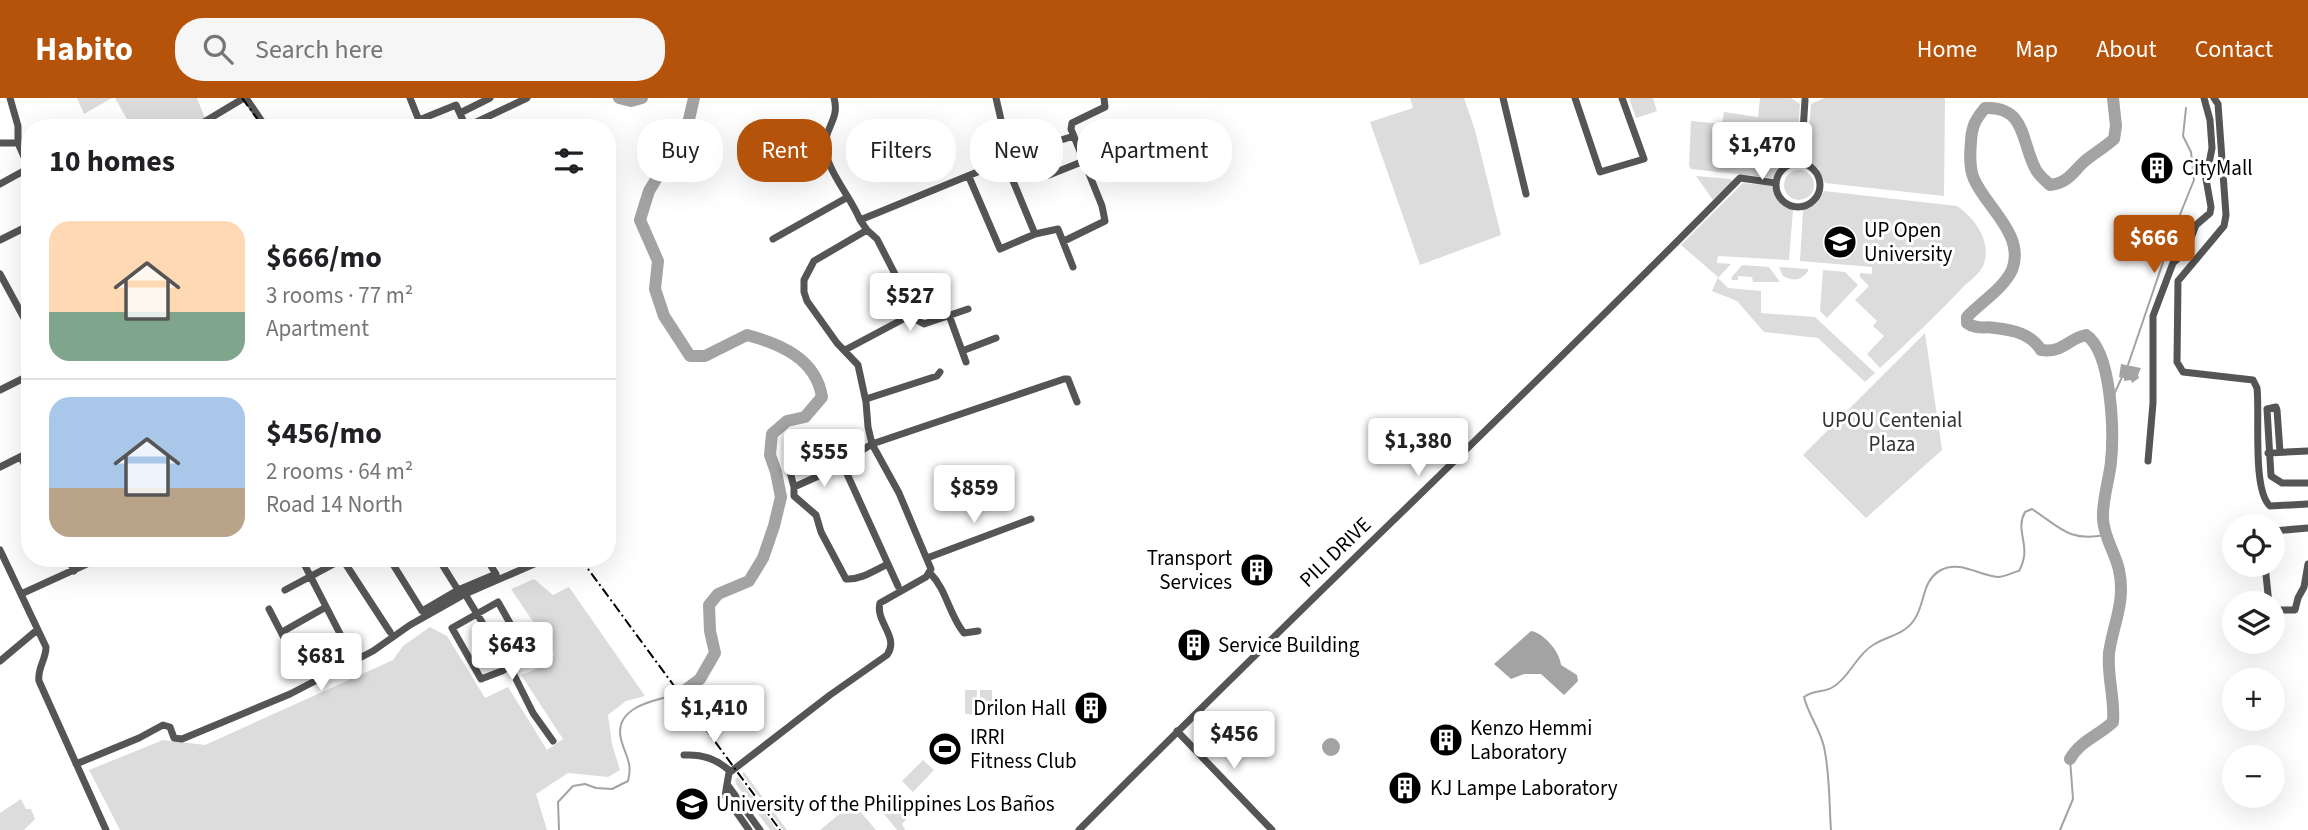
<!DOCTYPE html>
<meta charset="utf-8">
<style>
body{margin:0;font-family:"Source Sans 3",sans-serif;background:#f6f6f6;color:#202124;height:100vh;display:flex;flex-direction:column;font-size:26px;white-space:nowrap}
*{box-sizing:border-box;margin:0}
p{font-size:23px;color:#757577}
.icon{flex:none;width:38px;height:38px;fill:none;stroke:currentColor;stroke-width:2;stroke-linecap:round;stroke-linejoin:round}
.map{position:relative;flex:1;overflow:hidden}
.sheet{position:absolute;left:21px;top:21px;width:595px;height:448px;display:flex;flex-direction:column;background:#fff;border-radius:28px;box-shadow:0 7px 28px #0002}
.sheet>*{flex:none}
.hud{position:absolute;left:637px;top:21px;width:665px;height:63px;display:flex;gap:14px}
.controls{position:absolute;left:2222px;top:416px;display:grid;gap:14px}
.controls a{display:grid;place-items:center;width:63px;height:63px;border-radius:50%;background:#fff;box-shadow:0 7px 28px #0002;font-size:35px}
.price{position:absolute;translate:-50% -60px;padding:0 16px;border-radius:7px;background:#fff;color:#222;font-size:23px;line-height:46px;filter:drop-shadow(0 2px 4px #0008)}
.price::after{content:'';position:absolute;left:50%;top:42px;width:21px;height:16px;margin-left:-10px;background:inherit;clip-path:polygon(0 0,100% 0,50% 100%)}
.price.on{background:#b45309;color:#fff}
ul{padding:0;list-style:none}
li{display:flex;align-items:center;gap:21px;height:175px;padding:0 28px}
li+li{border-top:2px solid #e0e0e0}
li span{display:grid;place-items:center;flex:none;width:196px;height:140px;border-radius:21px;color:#555}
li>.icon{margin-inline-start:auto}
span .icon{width:84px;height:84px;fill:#fffc;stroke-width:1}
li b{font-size:30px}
h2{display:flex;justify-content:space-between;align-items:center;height:84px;padding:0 28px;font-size:30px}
.pill{padding:0 24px;border-radius:28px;background:#fff;box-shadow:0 7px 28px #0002;font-size:24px;line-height:63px}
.pill.on{background:#b45309;color:#fff}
header{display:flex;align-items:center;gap:42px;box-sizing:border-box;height:98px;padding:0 35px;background:#b45309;color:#fff}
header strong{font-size:33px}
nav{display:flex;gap:38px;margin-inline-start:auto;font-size:24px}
.search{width:490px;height:63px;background:#f6f6f6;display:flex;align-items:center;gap:18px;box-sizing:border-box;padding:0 24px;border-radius:28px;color:#757577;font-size:26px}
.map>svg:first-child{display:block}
.green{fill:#dcdcdc}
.water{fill:#a3a3a3}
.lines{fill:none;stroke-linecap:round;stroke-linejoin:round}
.stream{stroke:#a3a3a3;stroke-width:2}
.river{stroke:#a3a3a3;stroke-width:12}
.minor{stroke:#555;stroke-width:7}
.rail{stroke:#000;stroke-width:2;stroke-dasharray:10 3.5 2 3.5;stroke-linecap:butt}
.labels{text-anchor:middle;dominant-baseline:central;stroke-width:6;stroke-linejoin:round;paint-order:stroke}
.poi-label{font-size:21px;fill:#000;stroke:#fff;text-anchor:start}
.park-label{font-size:21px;fill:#333;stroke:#fff}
.street-label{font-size:21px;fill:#000;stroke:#fff}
</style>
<header>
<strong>Habito</strong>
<div class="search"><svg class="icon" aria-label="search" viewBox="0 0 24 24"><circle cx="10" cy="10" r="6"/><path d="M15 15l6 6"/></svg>Search here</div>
<nav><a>Home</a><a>Map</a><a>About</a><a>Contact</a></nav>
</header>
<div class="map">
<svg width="2308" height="732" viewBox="0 0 2308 732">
<rect width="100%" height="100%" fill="#fff"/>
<!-- green -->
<path class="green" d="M77,0H112L84,16Z
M115,0H197L205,20L189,30H132Z
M1410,0H1464L1475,32L1501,137L1420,167L1370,24L1413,10Z
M1629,0H1653L1657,13L1636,20Z
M1760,0H1791L1800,6L1796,61L1782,67L1774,80L1691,71L1689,68L1691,23L1722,26L1724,14L1758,19Z
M1824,0H1945L1944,98L1825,85L1819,71L1807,62L1811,6Z
M1784 87a15 15 0 1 1 30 0a15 15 0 1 1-30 0Z
M1696,78L1731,81L1732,84L1713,102Z
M1743,85L1773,88L1779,103L1793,112L1789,162L1718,158L1717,165L1731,166L1718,180L1728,190L1761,193V215L1815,219L1875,275L1865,284L1818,240L1764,234L1737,203L1712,193L1718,179L1681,147Z
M1824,93L1957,108C1975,120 1993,145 1983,168C1980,175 1971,182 1965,187C1938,216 1909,243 1880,270L1867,256L1884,238L1873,228L1877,223L1855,202L1869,188L1860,179V175L1872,176V169L1800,163L1803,112L1816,106Z
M1742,167L1769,169L1780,184H1753L1752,179L1738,178V182H1732L1731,180Z
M1779,169L1808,171V173C1802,182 1793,184 1783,178Z
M1823,172L1845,174L1858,187L1827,220L1820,213Z
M1925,235L1942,352L1866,420L1803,357Z
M534,481L553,497L569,489L645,598L626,603L608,617L612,646L620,672L608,679L568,675L536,696L547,732H120L89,672L163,642L205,647L393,562L403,548L430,529L447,538L485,600L508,589L547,652L563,641L521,577L552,565L554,555L511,491Z
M965,592H977L976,617L965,616Z
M980,592H992V617H980Z
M923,662L934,672L913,694L902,683Z
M744,674L787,732H783L742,676Z
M738,679L777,732H770L736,686L735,682Z
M896,698L911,716L902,726L905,732H897L876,706L885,700Z
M21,701L26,711H31L35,721L24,732H0V715Z
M853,705L876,732H820Z"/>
<!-- water -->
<path class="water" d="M2121,266L2141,270L2138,277L2139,280L2132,285L2131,282L2124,283V280L2119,279Z
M1531,533C1544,535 1560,554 1561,567L1577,577L1578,583L1564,597L1541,576H1524L1511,581L1494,566Z
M1322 649a9 9 0 1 1 18 0a9 9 0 1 1-18 0Z"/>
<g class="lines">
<!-- stream -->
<path class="stream" d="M2128,267L2175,129L2194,82L2191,54L2183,38L2186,10
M2111,303L2122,279
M559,732L558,704L573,688L585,686L596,690L612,691L628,683C633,664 625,658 621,641C613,608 658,601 680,596
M1831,732C1829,705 1830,676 1824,649C1820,631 1808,616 1804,599C1816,591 1824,595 1833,589C1850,579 1856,557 1873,547C1887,538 1904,537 1914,522C1926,505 1921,483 1941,472C1960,462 1980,478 1998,479C2005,479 2013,474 2019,473C2033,448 2014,434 2025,414L2032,411C2060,429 2068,444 2105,437
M2060,732L2073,701L2070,661"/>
<!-- river -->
<path class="river" d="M619,0L631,3L642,0
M680,596L700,581L715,555L710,533L709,507L718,496L749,483L763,460L774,428L781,399L776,374L770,357L772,336L787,323L805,319L822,299C816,261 781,246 747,237L705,258H690L664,218L655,191L658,163L640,122L649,93L687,30L694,0
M2070,661C2080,643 2098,638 2113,624C2115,601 2107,578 2109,555C2113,526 2126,504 2119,472C2115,454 2104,440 2103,421C2102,402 2109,383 2111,364C2114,334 2112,254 2086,237C2067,241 2064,255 2041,252C2031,236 2014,232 1995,230C1985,228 1976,232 1967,225V219C1981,204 2003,191 2012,172C2026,137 1985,108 1974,81C1969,70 1970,55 1971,43C1972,28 1975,22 1985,10C2026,8 2021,43 2035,70C2038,77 2045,82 2050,87C2069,85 2073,73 2086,62C2095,55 2105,49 2114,41L2116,28L2113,0"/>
<!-- minor -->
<path class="minor" d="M10,0L18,28V45
M246,0L265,28
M410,0L422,30
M996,0L1005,39
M1503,0L1526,96
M1575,0L1600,74L1644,61L1622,0
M2214,0L2218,6L2226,117L2224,128L2178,183L2177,264L2183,274L2253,282L2257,290C2260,316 2252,392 2270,408L2308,406
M460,15L490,0
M419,22L456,7L466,29L527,0
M194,30L244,0
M0,45H18L29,70L0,86
M1035,50L1074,38
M1776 87a22 22 0 1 1 44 0a22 22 0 1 1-44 0Z
M1801,65L1805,2
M1049,77L1084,63
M969,79L1000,151L1035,136L1058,131L1073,169
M860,122L997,66H1006L1035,136
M867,132L877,141L896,178L901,180
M773,141L848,99
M0,142L30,127
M1064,143L1105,123L1102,108L1071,31L1072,25L1105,9L1104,0
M0,176L30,231
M949,217L966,264
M845,252L909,218L924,226L968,211
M962,253L996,240
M0,292L30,277
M866,301L937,278L940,274
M2280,354L2277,312L2276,309L2267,311L2271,378L2282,385H2308
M2268,355L2308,353
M21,359L30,378
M2148,363L2153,305V218L2173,165L2186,153L2196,127L2210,115L2211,109L2206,81L2212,50L2210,22L2204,0
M0,369L30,354
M789,370L794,389V398L816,417L821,434L846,481C861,482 875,472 888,466
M794,389L843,367
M2273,433L2308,430
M0,452L46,549C46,562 37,570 39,583L106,732
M68,460L74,473
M301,460L351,557
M389,460L422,513L458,492L496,476L486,460
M438,460L458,492
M927,460L1031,421
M343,462L390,534
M2265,467L2269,506
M930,475C947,492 949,517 964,535L978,533
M898,488L843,367L845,363L872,346L1064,281H1068L1077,304
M285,492L345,460
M21,496L100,460
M465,496L514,577L533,615L553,643
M498,504L528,557L502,573L481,581L452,530Z
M269,511L297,565L343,543
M2273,512H2295L2298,500L2304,489L2308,466
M282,534L326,509
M0,563L37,532
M1177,633L1272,732
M684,657C703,656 716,661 730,673
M76,666L139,640L163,627L170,629L174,640L182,641L290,596L373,553L410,527L465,496L548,460
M727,686L725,698L749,732
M760,732L727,686L729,675L830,597L887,557C900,539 875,524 880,505L926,479L931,471L899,395L872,346L868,329L866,304L858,267L837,245L807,203L804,194V182L814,163L867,132L860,122C852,101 825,70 825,48C825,29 840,21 834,0
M1079,732C1297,512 1523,301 1740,80L1776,85"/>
<!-- rail -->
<path class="rail" d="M242,0L264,30
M580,460L780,732"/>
</g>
<!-- icons -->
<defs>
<symbol id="building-disc" viewBox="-11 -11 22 22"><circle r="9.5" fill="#000" stroke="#fff"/><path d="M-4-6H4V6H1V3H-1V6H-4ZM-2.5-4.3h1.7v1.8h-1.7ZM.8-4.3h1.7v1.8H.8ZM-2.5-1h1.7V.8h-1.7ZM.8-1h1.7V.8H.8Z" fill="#fff"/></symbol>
<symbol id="university-disc" viewBox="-11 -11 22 22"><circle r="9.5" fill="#000" stroke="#fff"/><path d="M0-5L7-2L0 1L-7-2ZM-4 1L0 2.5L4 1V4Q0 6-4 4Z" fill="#fff"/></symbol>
<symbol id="stadium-disc" viewBox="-11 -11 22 22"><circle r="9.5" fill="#000" stroke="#fff"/><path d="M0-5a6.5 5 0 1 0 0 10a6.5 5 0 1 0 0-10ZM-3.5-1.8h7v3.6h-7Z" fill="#fff"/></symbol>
</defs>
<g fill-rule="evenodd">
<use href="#building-disc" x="2138" y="51" width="38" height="38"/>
<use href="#university-disc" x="1821" y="125" width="38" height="38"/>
<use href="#building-disc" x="1238" y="453" width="38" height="38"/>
<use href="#building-disc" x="1175" y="528" width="38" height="38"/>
<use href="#building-disc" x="1072" y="591" width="38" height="38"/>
<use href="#building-disc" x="1427" y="623" width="38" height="38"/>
<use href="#stadium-disc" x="926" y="632" width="38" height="38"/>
<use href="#building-disc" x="1386" y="671" width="38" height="38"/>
<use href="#university-disc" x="673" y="687" width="38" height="38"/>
</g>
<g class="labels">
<!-- poi labels -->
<g class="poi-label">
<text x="2182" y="70">CityMall</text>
<text x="1864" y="132">UP Open<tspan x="1864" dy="24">University</tspan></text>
<text x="1232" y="460" text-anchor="end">Transport<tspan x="1232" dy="24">Services</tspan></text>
<text x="1218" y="547">Service Building</text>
<text x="1066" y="610" text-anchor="end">Drilon Hall</text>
<text x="1470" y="630">Kenzo Hemmi<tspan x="1470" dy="24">Laboratory</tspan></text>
<text x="970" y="639">IRRI<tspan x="970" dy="24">Fitness Club</tspan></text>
<text x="1430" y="690">KJ Lampe Laboratory</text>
<text x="716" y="706">University of the Philippines Los Baños</text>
</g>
<!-- park labels -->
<g class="park-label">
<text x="1892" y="322">UPOU Centenial<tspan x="1892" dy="24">Plaza</tspan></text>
</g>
<!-- street labels -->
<g class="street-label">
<text transform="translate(1335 454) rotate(-44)">PILI DRIVE</text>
</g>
</g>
</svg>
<div class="controls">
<a><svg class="icon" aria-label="locate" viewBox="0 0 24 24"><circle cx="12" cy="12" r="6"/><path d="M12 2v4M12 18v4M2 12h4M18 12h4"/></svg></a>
<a><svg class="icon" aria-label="layers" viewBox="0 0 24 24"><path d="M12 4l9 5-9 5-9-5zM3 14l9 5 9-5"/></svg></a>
<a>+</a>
<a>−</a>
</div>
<b class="price" style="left:1762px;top:84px">$1,470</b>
<b class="price on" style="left:2154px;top:177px">$666</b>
<b class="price" style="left:910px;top:235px">$527</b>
<b class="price" style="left:1418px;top:380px">$1,380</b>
<b class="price" style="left:824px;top:391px">$555</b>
<b class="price" style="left:974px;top:427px">$859</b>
<b class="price" style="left:512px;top:584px">$643</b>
<b class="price" style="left:321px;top:595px">$681</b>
<b class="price" style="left:714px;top:647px">$1,410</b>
<b class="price" style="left:1234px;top:673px">$456</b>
<div class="hud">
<a class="pill">Buy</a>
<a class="pill on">Rent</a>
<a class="pill">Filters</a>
<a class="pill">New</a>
<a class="pill">Apartment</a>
</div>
<section class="sheet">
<h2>10 homes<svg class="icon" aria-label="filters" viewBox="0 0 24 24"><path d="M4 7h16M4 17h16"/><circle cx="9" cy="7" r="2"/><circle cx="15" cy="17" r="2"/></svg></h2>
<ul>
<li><span style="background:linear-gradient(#ffd9b3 65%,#7fa58c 0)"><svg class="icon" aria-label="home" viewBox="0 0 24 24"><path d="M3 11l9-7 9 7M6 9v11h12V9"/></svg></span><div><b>$666/mo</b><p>3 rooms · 77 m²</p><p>Apartment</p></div></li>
<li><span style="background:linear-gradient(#a9c7e8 65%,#b9a48a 0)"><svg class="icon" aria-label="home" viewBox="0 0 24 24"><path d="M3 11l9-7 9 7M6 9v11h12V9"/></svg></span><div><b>$456/mo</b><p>2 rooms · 64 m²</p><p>Road 14 North</p></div></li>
</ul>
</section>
</div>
